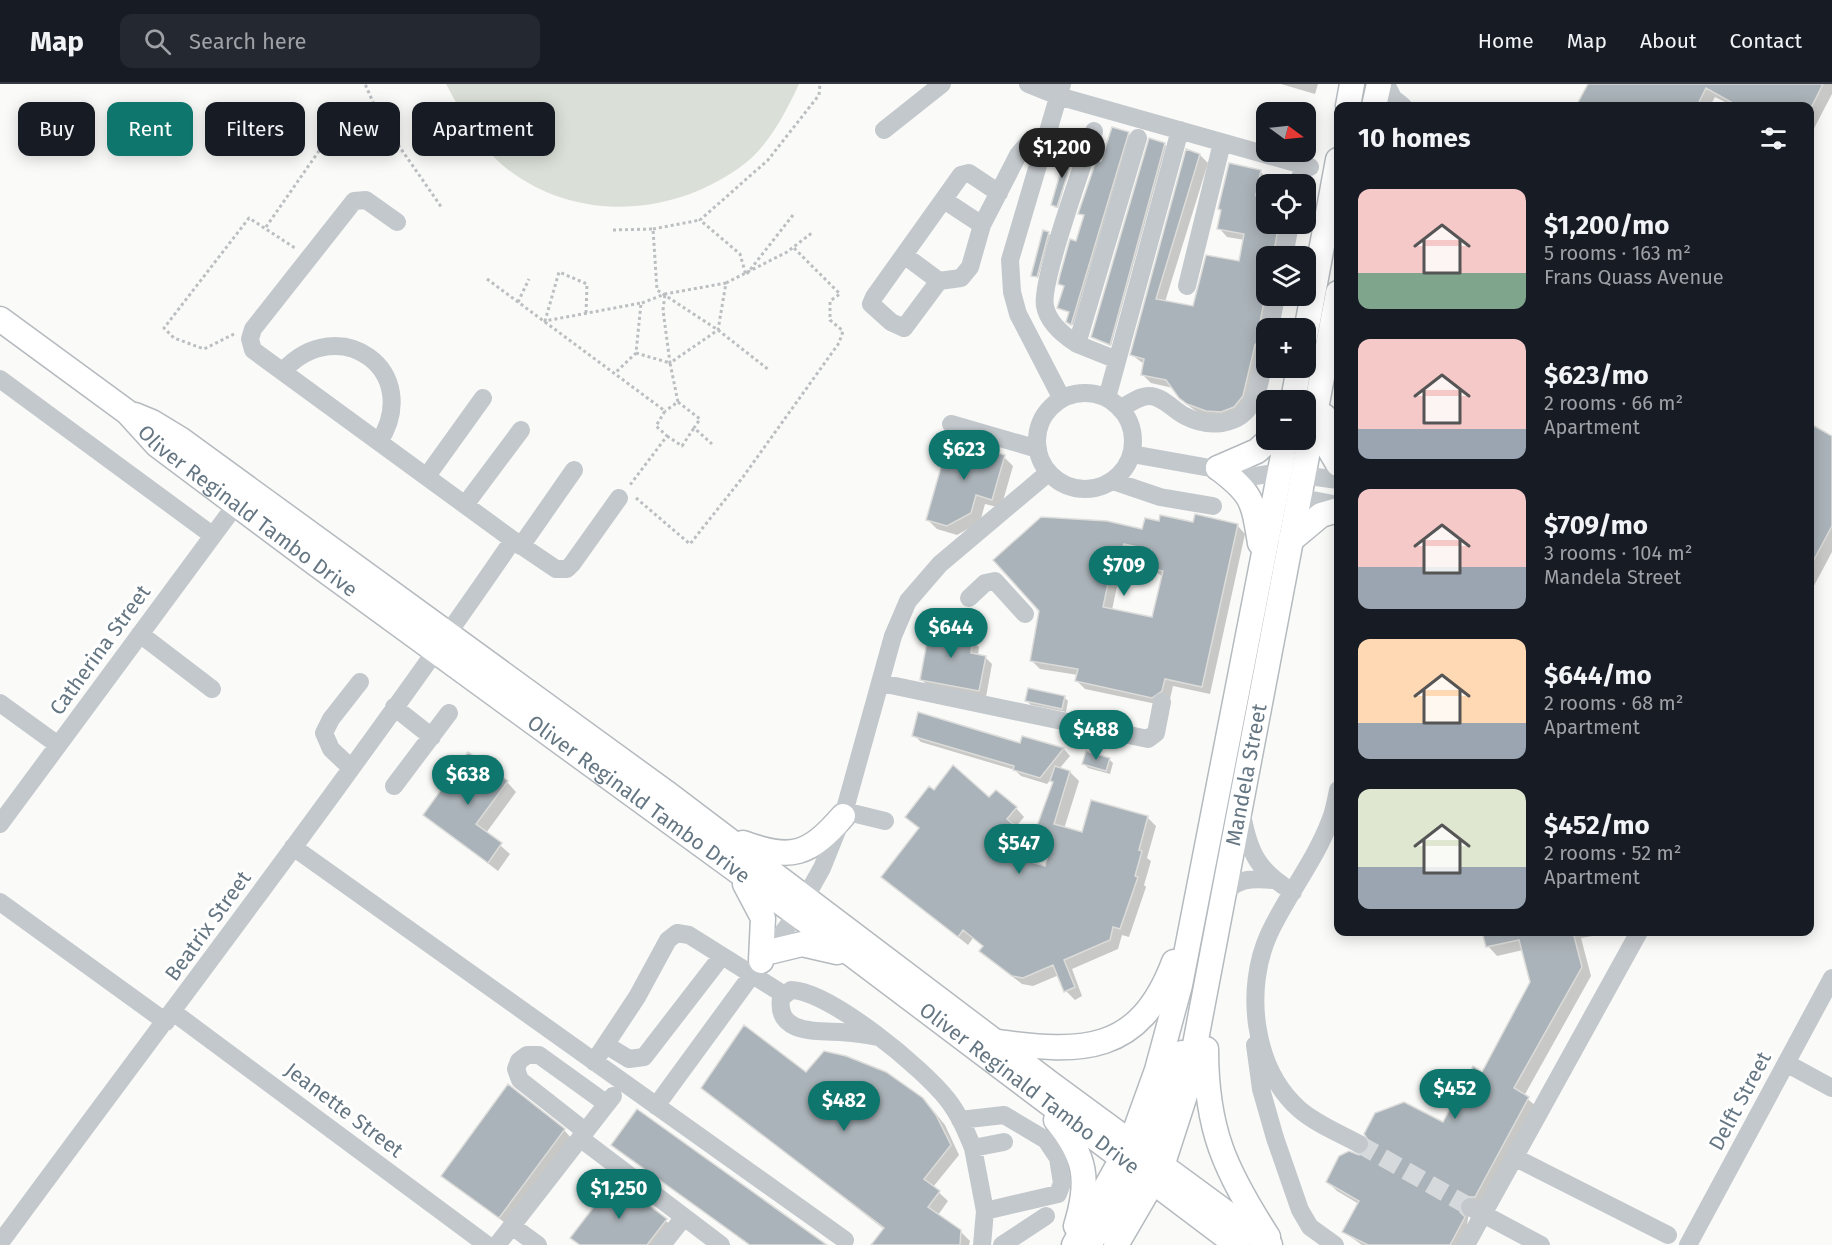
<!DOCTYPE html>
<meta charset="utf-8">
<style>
body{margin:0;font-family:"Fira Sans",sans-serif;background:#242831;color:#f1f3f6;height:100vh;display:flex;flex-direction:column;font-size:22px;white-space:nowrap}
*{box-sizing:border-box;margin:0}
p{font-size:20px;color:#9ea1a6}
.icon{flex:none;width:33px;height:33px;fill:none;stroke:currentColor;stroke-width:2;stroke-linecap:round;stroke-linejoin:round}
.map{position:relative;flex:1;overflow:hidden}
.side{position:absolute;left:1334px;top:18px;width:480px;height:834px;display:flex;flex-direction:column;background:#171b24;border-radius:12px;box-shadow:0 3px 15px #0003}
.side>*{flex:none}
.banner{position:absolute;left:18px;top:18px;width:570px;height:54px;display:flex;gap:12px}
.needle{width:39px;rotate:105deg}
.tools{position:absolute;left:1256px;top:18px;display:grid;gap:12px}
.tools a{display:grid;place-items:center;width:60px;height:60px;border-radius:12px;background:#171b24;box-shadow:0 3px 15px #0003;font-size:30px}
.price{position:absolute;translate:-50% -51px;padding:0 14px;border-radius:21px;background:#0f766e;color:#fff;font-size:20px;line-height:39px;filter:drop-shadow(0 2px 3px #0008)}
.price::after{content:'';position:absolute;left:50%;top:36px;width:18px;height:14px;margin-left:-9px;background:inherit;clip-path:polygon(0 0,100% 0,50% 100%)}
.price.current{background:#222;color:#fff}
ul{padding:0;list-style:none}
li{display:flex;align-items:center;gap:18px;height:150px;padding:0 24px}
li span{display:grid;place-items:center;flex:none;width:168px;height:120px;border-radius:12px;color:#555}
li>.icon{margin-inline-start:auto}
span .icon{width:72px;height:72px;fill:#fffc;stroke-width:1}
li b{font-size:26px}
h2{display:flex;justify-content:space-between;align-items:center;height:72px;padding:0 24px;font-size:26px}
.pill{padding:0 21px;border-radius:12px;background:#171b24;box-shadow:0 3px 15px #0003;font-size:21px;line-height:54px}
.pill.current{background:#0f766e;color:#fff}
header{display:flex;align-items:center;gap:36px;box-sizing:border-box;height:84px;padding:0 30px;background:#171b24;border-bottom:2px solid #363941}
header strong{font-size:28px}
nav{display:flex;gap:33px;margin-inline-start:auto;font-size:21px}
.search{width:420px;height:54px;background:#242831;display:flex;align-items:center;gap:15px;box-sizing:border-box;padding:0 21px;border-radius:12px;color:#9ea1a6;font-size:22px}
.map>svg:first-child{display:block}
.green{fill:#dadfd7}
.shadow{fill:#0003;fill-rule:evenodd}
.building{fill:#aab3b9;stroke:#dcdcda;stroke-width:1.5;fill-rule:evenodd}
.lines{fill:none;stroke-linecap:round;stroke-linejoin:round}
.minor-tunnel{stroke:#d5d9db;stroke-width:18;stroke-dasharray:18 9;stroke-linecap:butt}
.major-casing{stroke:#b5babe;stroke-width:27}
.path{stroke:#bbbfc2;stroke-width:3;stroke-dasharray:3 3;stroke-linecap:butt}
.minor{stroke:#c3c8cc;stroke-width:18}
.major{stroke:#fff;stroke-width:24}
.labels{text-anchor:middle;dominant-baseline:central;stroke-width:6;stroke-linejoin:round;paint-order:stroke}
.street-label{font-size:21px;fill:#657683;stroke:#fff}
</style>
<header>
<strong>Map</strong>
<div class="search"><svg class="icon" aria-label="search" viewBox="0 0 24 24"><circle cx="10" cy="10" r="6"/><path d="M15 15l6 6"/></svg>Search here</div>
<nav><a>Home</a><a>Map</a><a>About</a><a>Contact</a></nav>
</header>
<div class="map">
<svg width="1832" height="1161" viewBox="0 0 1832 1161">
<rect width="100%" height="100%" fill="#fafaf8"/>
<!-- green -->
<path class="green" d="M446,0H799C785,30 767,65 739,84C674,130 586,138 517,92C483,70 465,35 446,0Z"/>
<!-- shadow -->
<path class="shadow" d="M1281,0H1318L1315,10Z
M1589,0H1832V10L1809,54V22H1733L1715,13L1710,22H1578Z
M1128,49L1130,51L1073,241L1068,237L1071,228L1065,202L1060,200L1085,132L1080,129L1102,79Z
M1164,60L1166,62L1111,262L1092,253Z
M1187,67L1200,71L1208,79L1165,218L1194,224L1240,179L1245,156L1227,153L1219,144L1222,128L1219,125L1260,87L1268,96L1266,100V140H1292L1282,172H1266V212H1279L1266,244V266L1255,310L1230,335L1200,330L1189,322L1173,304L1151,299L1142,290L1144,280L1132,271Z
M1073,72L1058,124L1054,123L1052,121Z
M1048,149L1050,151L1038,194L1033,191Z
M1809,341L1832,353V468L1809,511Z
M1004,373L1013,382L1001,424L985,420L980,438L957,451L937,445L927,435Z
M1160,439L1237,441L1245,450L1210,610L1173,602L1170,615L1161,621L1085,605L1077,597L1078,591L1040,585L1032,577L1040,527L995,476L1143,447ZM1133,467L1151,472L1149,483L1163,493L1154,535L1112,526L1121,483L1127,485Z
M958,543L965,549L964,555L972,557L979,563L978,572L985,573L992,580L986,613L928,602L921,595Z
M1064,613L1068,617L1066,628L1031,621L1027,617Z
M914,651L1021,661L1024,654L1064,665L1070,672L1059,685L1070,688L1079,697L1064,745L1083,750L1147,733L1156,742L1147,774L1151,777L1144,801L1146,803L1129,853L1122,851L1118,865L1072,885L1082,912L1075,916L1066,907L1059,891L1033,902L1022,900L990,875L981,867L984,863L973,854L968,861L883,793L920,745L907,733L934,708L989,715L1016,724L1024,733L1015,744L1033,760L1020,776L1046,784L1052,761L1045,759L1036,750L1054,699L1051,695L1047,700L1021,692L1015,686L921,658Z
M1109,675L1113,679L1110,690L1088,684L1084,680Z
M507,698L516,708L486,749L510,770L498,787L425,731Z
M1483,848H1615L1581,854L1591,892L1524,1012L1537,1023L1485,1122L1469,1128L1464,1161H1362L1344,1148L1359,1120L1337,1107L1328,1098L1360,1073L1444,1040L1482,990L1532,898L1523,866L1497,872L1488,862Z
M806,990L922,1015L932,1025L945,1041L959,1071L933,1103L948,1117L938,1131L960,1147L970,1157L969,1161H873L885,1146L703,1004Z
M564,1046L573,1056L509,1142L443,1091Z
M613,1061L825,1161H749Z
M615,1097L676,1145L664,1161H580L572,1154Z"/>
<!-- building -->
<path class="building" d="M1588,0H1823L1812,22H1738L1706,4L1697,22H1576Z
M1112,43L1129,48L1071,241L1066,238L1069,228L1057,224L1064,202L1058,200L1060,191L1070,155L1076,157L1084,131L1078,130L1096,77H1101Z
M1149,54L1165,59L1110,261L1091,253Z
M1186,65L1200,70L1156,215L1193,222L1206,171L1239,177L1244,150L1217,145L1221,126L1218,125L1229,79L1261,86L1256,111L1266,104V140H1279L1273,172H1266V208L1259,243L1263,252L1255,261L1243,312L1234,323L1221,328L1206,327L1187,320L1179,314L1166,296L1141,291L1144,275L1130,271Z
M1066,69L1074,71L1057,123L1051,121Z
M1043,146L1049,148L1037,193L1031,192Z
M1809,339L1832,352V442L1809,485Z
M949,355L1005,371L992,416L976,411L971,429L947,442L926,436Z
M1195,430L1238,440L1202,603L1165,595L1162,607L1152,614L1075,597L1078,585L1030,577L1039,527L993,476L1041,433L1107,437L1142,445L1145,434L1159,437L1160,431L1193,438ZM1124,460L1151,466L1147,483L1163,487L1152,533L1103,523L1113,476L1119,477Z
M931,536L959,541L957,552L973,555L971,569L986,572L979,607L920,596Z
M1028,604L1065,612L1062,625L1025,617Z
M918,628L1020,659L1022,652L1064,664L1040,694L1013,686L1014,682L912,652Z
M1086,667L1110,674L1106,687L1082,680Z
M468,668L508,697L476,740L502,759L488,779L423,731Z
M953,681L989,713L996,706L1017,723L1007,735L1025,750L1008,771L1045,782L1052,756L1034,750L1053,698L1050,697L1055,682L1070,687L1054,740L1082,748L1091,716L1148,732L1139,766L1142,767L1135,792L1138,793L1120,845L1113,843L1110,856L1064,876L1075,903L1064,908L1053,881L1023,894L1012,892L979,867L983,862L963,846L958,853L881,793L919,744L905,733L929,702L934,706Z
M1482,848H1573L1582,883L1514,1004L1529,1013L1475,1113H1465L1460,1118V1128L1465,1133L1450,1161H1368L1342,1148L1359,1117L1326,1098L1339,1072L1349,1067L1359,1071L1365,1069L1370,1059L1364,1050L1375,1029L1404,1018L1443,1038L1473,982L1482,988L1530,898L1519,856L1486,863Z
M744,941L806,988L824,967L846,972L886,988L923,1014L936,1031L951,1061L924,1095L940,1107L928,1123L961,1146L960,1161H871L884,1144L701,1004Z
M508,1000L565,1045L499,1134L441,1092Z
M637,1025L827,1161H750L611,1061Z
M615,1095L667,1135L647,1161H580L570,1154Z"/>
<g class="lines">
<!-- minor-tunnel -->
<path class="minor-tunnel" d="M1359,1060L1470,1123"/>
<defs>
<g id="major">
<path d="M1348,22L1352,0"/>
<path d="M1374,22L1379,0"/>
<path id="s1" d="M0,235L127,328L157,361L312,477L854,872L1237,1161"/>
<path d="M1305,253L1338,76"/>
<path d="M1293,316L1299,284"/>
<path d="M135,331L152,338L180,355L668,710L1051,1000L1270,1161"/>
<path d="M1324,332L1328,363L1338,380"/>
<path d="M1218,384C1253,410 1253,417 1260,459"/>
<path d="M1218,384L1257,367L1269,356"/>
<path d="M1291,456L1321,431L1338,426"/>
<path d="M743,759C792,777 809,771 843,732"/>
<path d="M745,800L763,834L761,877"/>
<path d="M769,868L802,860L837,868"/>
<path d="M997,958C1082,969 1139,971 1174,878"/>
<path d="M1206,965C1206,1046 1225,1086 1268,1153"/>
<path d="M1056,1036C1086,1072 1090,1097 1076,1142"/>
<path d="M1129,1072L1149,1056L1182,969"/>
<path d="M1093,1154C1112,1128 1127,1097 1157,1084"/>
<path d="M1074,1161L1131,1058L1157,986L1180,901L1286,356"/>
<path id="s2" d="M1116,1161L1162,1082L1186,1008L1338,209"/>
</g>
</defs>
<!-- major casing -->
<use href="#major" class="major-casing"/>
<!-- path -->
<path class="path" d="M381,36L442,124
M793,131L746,191L740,170L700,136L768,76L819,11L820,0
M266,143L337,41L381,36L365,0
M653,145L700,136
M613,146L653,145L657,206L718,246L769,286
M487,195L665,327L656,342L667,352L630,401
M726,199L787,168L813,148
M518,218L529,195
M642,219L665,210L726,199L718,246L670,279L663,226L665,210
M586,229L587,200L559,188L545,237L641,219L636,269L615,289
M234,250L204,265L174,254L164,244L249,134L295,164
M636,269L670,279L678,318L665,327
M678,318L700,335L694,344L712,360
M667,352L682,362L694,344
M636,414L690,460L743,393L839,259L843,247L830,236V217L840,210L793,163"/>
<!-- minor -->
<path class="minor" d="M1028,0L1058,12L1310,83
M1062,0L1010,176L1012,208L1018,230L1062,315
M1386,0L1393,14L1403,22
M884,46L942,0
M1299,100L1303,81
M944,116L982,141
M397,138L366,116L354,117L253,245L250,255L253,266L513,456L556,485H567L572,480L619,414
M904,171L939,197L961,194L970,183L982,141L1018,71L1032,55L1046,52
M1284,172L1290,140
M939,197L904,244L891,238L871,220L874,213L961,91L969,89L999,109
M1187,202L1222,59
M1270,244L1276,212
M1077,260C1063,251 1048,239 1045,222C1040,198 1084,78 1094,47
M1117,276L1077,260L1138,54
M283,287C339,226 424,287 379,358
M0,295L212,451
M1037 357a48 48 0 1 1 96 0a48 48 0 1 1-96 0Z
M1107,314L1180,46
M1120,325C1129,320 1139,312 1149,312C1163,312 1173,326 1185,332C1208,344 1240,343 1253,317C1261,301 1263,280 1266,263
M951,340L1038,365
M1132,370L1255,392L1280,388L1338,396
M427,392L483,314
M1113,397L1160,413L1213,422
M1287,411L1338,421
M465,421L521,346
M521,462L574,386
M969,514L985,499L995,497L1025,530
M140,550L212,605
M881,599L1148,655L1156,649L1162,618
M0,619L58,661
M394,623L432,653
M350,683L331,665L324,649L331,635L360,598
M394,702L449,629
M1338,706C1336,716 1334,728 1330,737C1315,777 1287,811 1269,850C1244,905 1253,984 1299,1025C1316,1040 1339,1049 1359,1060
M844,727L885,737
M1242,730C1249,769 1258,787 1293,808
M0,740L243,411
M293,763L845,1156
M1222,812C1236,794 1252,794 1273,796
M0,818L166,938
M173,928L487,1161
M878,953C866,950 853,949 840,948C816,947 776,950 781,914L791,906C830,907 923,984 947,1015C959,1030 966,1047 973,1064
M606,961L629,975L644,973L722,872
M1255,961L1261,1005L1275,1054L1300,1126L1310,1143L1335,1161
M594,978L637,913L668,856L677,849L689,851L783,910
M1786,979L1832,1004
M656,1022L795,832L822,784L843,732L893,552L908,517L940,480L1048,389
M960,1036L1004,1031L1046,1056L1058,1074L1062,1099L1058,1110L985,1127
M585,1047L520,996L516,985L519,977L527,971H539L607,1020
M580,1054L721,1161
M1516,1074L1668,1151
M1470,1123L1541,1161
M512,1142L538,1161
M0,1159C172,925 349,695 513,456
M497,1161L613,1012
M662,1161L684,1133
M982,1161L985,1127L973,1064L1004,1058
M1002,1161L1046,1132
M1466,1161L1639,848
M1688,1161L1832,894"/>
<!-- major -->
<use href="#major" class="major"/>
</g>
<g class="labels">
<!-- street labels -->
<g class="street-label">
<text stroke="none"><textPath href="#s1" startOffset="314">Oliver Reginald Tambo Drive</textPath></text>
<text transform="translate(100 566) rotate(-54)">Catherina Street</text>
<text stroke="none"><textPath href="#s2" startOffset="492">Mandela Street</textPath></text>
<text stroke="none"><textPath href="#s1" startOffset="800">Oliver Reginald Tambo Drive</textPath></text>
<text transform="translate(208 842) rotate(-54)">Beatrix Street</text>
<text stroke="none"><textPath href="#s1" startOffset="1286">Oliver Reginald Tambo Drive</textPath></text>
<text transform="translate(1740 1017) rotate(-62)">Delft Street</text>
<text transform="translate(344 1026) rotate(37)">Jeanette Street</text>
</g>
</g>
</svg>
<div class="tools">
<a><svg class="needle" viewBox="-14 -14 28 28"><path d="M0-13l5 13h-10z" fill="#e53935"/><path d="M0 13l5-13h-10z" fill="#9ea1a6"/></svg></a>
<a><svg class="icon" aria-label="locate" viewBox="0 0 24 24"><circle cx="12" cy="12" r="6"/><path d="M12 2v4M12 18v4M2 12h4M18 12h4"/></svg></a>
<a><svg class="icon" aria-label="layers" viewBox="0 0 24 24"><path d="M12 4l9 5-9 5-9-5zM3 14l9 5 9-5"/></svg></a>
<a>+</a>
<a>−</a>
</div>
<b class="price current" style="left:1062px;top:95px">$1,200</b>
<b class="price" style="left:964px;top:397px">$623</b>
<b class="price" style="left:1124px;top:513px">$709</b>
<b class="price" style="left:951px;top:575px">$644</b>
<b class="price" style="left:1096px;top:677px">$488</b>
<b class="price" style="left:468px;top:722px">$638</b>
<b class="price" style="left:1019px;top:791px">$547</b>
<b class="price" style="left:1455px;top:1036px">$452</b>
<b class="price" style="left:844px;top:1048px">$482</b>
<b class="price" style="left:619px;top:1136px">$1,250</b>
<div class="banner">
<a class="pill">Buy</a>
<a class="pill current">Rent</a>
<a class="pill">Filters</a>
<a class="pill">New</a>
<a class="pill">Apartment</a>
</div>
<section class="side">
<h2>10 homes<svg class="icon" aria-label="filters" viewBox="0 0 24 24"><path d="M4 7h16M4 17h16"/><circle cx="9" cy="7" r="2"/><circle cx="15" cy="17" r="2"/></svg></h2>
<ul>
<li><span style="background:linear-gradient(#f6c9c9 70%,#7fa58c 0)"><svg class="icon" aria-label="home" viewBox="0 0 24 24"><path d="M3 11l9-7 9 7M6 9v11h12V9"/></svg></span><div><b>$1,200/mo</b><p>5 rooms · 163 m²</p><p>Frans Quass Avenue</p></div></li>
<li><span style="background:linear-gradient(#f6c9c9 75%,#9aa5b1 0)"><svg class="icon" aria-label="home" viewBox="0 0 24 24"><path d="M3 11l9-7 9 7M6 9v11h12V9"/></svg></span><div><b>$623/mo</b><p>2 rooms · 66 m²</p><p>Apartment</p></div></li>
<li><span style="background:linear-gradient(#f6c9c9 65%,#9aa5b1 0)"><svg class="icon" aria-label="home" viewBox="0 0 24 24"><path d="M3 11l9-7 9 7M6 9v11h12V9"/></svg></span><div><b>$709/mo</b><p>3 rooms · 104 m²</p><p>Mandela Street</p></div></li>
<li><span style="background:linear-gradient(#ffd9b3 70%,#9aa5b1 0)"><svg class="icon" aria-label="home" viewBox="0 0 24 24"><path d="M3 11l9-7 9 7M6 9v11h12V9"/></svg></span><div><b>$644/mo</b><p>2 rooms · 68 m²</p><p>Apartment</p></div></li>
<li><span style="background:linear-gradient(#dfe7d0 65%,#9aa5b1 0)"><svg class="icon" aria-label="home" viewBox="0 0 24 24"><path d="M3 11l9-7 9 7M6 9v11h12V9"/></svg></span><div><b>$452/mo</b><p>2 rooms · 52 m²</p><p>Apartment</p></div></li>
</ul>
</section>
</div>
